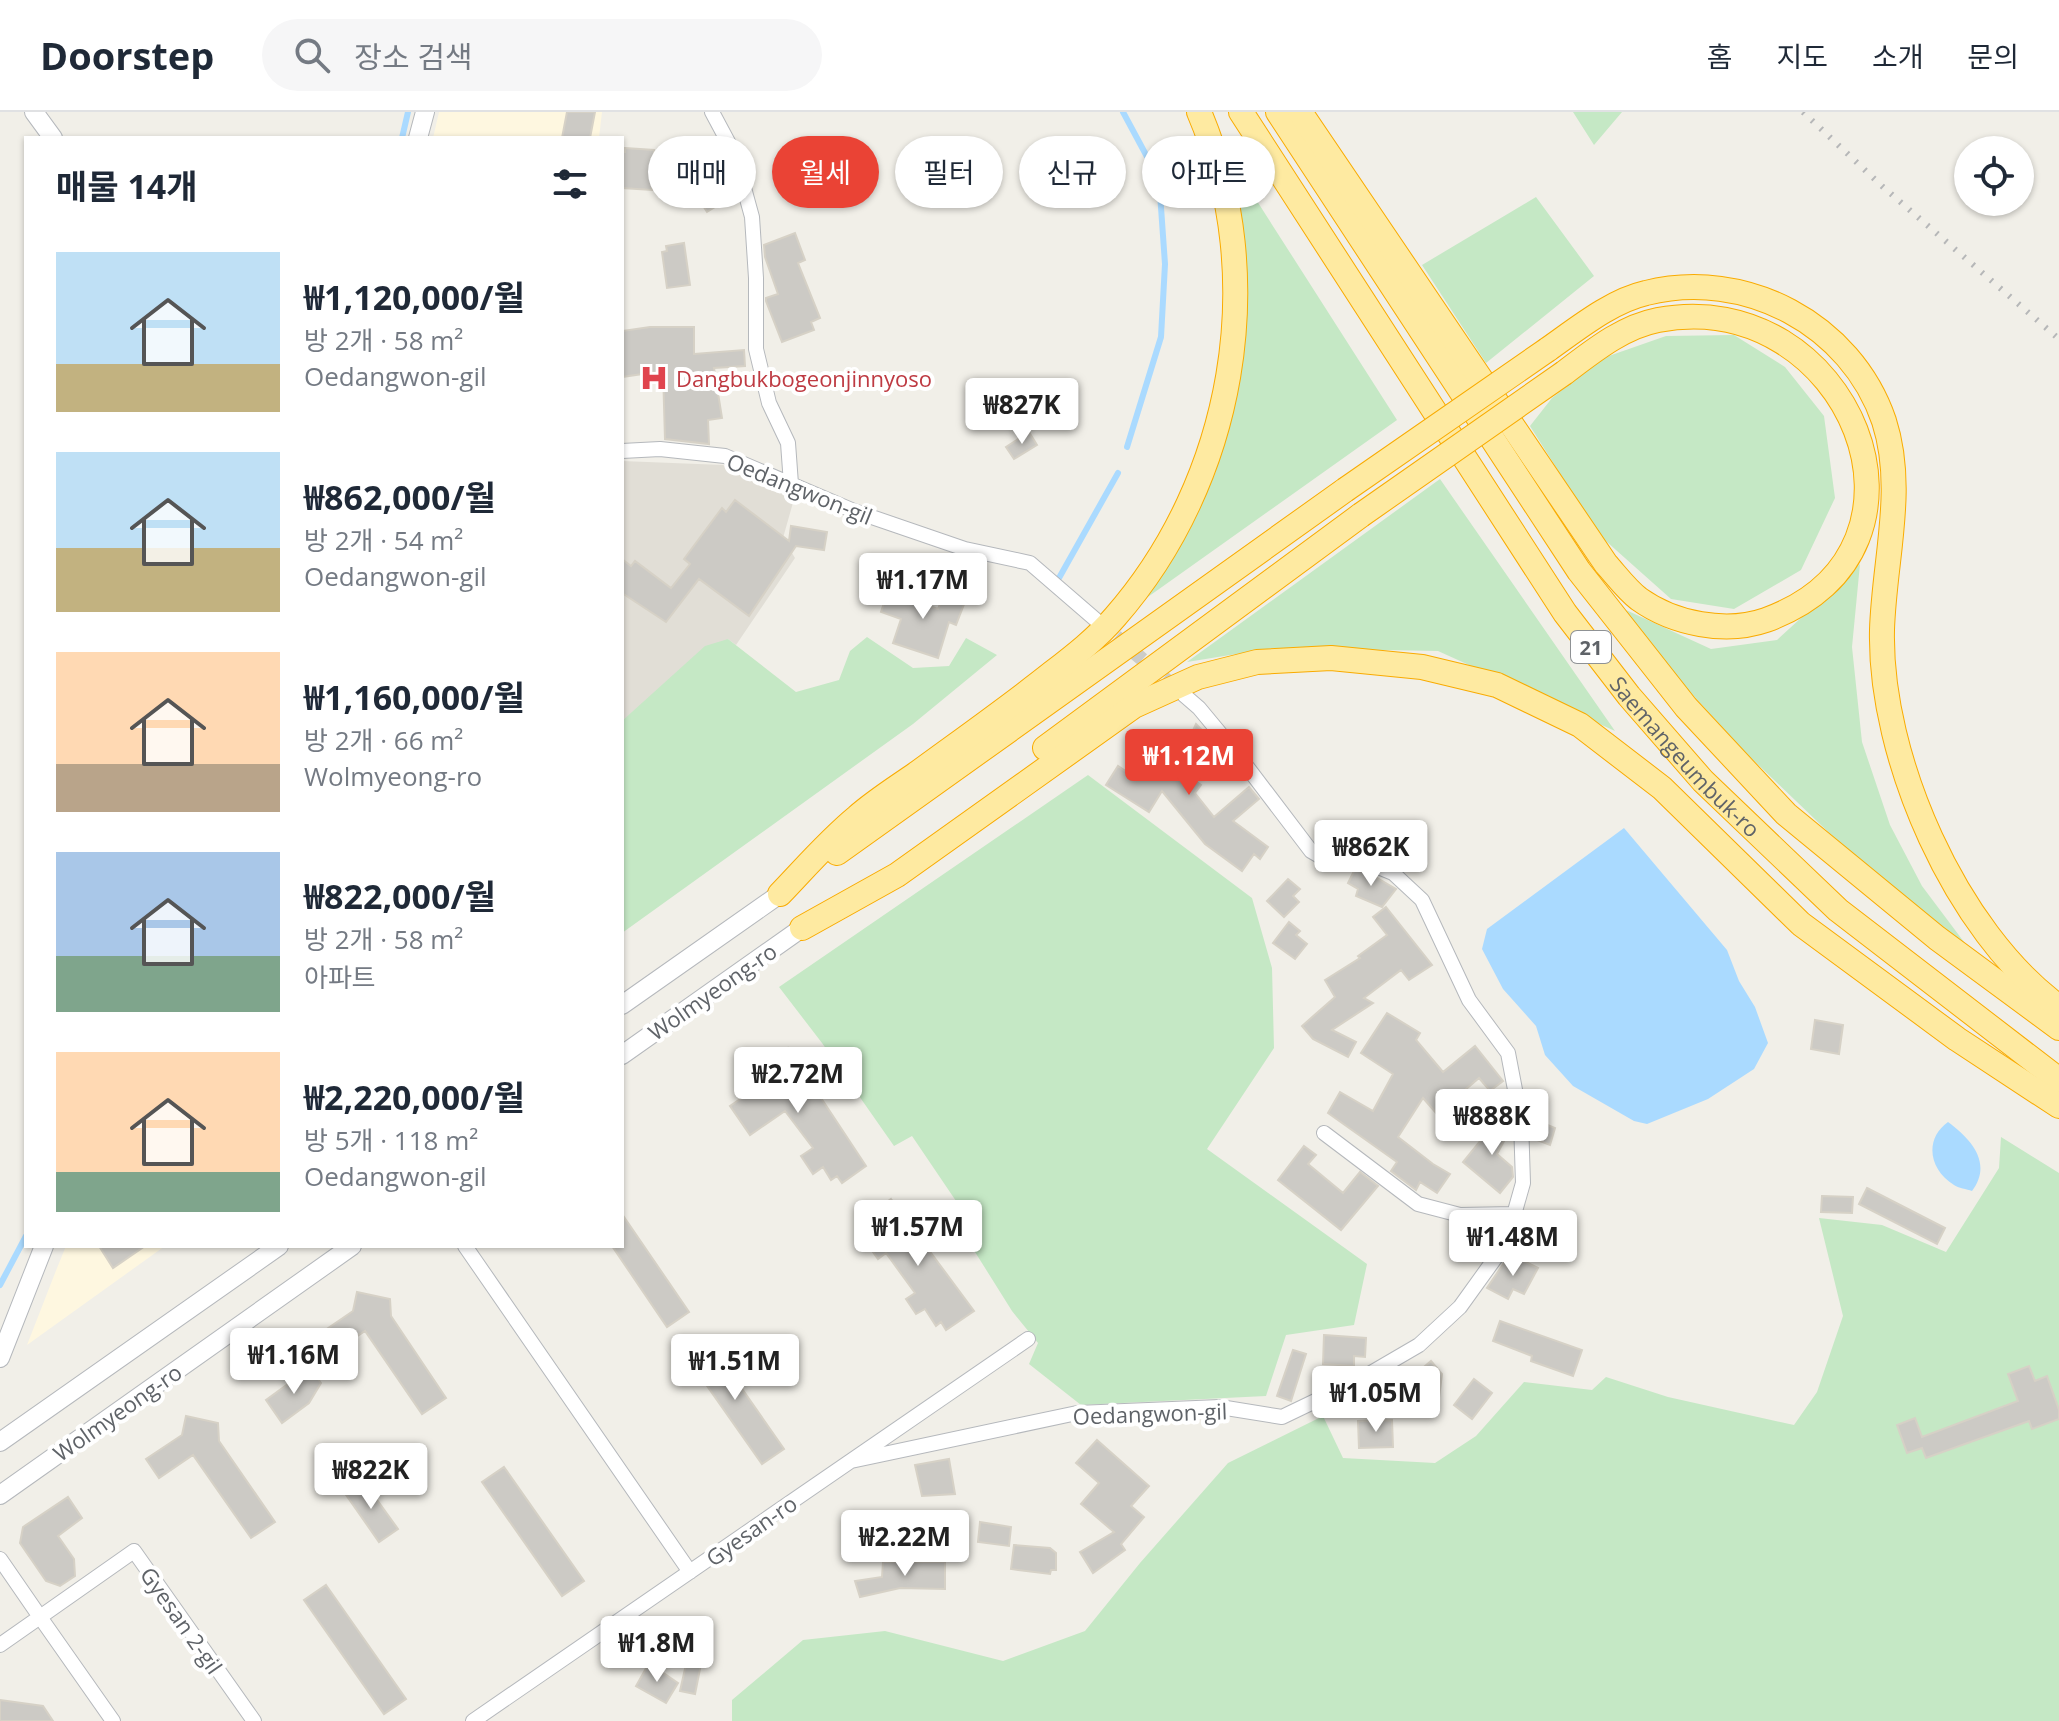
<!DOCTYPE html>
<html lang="ko">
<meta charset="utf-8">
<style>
body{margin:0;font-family:"Open Sans","Noto Sans KR",sans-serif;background:#f6f6f7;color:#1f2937;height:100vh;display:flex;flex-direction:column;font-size:30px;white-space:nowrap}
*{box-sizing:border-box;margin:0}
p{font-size:26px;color:#747a83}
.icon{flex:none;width:44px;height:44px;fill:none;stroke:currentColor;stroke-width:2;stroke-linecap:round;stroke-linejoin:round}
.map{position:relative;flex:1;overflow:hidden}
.panel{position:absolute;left:24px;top:24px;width:600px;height:1112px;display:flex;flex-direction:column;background:#fff;border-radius:0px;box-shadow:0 2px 6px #0004}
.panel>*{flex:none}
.top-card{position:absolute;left:648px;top:24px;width:760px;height:72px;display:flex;gap:16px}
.buttons{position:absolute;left:1954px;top:24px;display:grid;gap:16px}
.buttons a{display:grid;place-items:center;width:80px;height:80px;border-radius:50%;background:#fff;box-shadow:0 2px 6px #0004;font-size:40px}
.price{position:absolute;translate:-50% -68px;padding:0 18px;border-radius:8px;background:#fff;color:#222;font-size:26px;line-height:52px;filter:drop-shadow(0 2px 4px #0008)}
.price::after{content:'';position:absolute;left:50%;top:48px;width:24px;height:18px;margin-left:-12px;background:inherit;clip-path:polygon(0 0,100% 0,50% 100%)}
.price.selected{background:#ea4335;color:#fff}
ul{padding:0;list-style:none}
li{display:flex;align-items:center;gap:24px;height:200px;padding:0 32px}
li span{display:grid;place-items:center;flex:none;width:224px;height:160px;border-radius:0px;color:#555}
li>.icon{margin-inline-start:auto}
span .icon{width:96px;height:96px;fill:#fffc;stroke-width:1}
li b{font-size:34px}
h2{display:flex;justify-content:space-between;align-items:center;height:96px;padding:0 32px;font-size:34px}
.chip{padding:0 28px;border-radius:36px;background:#fff;box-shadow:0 2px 6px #0004;font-size:28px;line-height:72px}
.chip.selected{background:#ea4335;color:#fff}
header{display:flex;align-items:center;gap:48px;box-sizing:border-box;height:112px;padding:0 40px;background:#fff;border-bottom:2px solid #e0e1e3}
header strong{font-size:38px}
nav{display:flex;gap:44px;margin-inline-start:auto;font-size:28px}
.search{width:560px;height:72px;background:#f6f6f7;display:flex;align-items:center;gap:20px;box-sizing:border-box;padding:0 28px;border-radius:44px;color:#747a83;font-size:30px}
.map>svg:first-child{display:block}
.commercial{fill:#fef7e0}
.education{fill:#e1ded6}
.green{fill:#c5e8c5}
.water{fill:#aadaff}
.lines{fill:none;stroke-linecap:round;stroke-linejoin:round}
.stream{stroke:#aadaff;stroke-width:6}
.building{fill:#cccac5;stroke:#d6d1c6;stroke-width:2}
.minor-tunnel{stroke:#ccccc8;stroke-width:14;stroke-dasharray:14 7;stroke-linecap:butt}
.minor-casing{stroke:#b5b8bc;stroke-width:16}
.tertiary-casing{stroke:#b5b8bc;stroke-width:20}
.trunk-casing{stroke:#f9ab00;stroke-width:26}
.minor{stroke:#fff;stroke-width:14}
.tertiary{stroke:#fff;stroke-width:18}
.trunk{stroke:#feeaa1;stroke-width:24}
.rail{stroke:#b6b7b8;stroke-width:6;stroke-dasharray:2 10;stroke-linecap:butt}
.trunk-bridge-casing{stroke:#f9ab00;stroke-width:26;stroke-linecap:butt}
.trunk-bridge{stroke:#feeaa1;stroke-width:24}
.labels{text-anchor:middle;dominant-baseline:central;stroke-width:8;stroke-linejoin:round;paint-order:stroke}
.shield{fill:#fff;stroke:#8f9295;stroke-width:2}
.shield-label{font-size:20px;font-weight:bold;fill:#5f6368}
.health-label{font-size:22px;fill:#be3a42;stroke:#fff;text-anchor:start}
.street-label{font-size:22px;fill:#5f6368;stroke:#fff}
</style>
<header>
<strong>Doorstep</strong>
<div class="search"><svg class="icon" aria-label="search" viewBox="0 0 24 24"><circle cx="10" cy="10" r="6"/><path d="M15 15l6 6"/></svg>장소 검색</div>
<nav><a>홈</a><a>지도</a><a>소개</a><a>문의</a></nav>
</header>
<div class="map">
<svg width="2059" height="1609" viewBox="0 0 2059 1609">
<rect width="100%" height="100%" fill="#f1efe8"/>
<!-- commercial -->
<path class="commercial" d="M439,0H602L599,26H433Z
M66,1134H165L27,1233L57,1156Z"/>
<!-- education -->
<path class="education" d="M622,349L723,353L794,387L783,426L795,446L736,533L728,527L622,609Z"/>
<!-- green -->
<path class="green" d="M1573,0H1622L1594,33Z
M1225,39L1397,308L1138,492L1174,445L1215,362L1244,243L1242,119Z
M1536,85L1594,164L1486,251L1422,153Z
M1734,223L1785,255L1824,304L1835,386L1801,458L1734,497L1671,487L1598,422L1530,314L1552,286L1603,246L1666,224Z
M1440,367L1615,619L1438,539L1273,536L1187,550Z
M1860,452L1852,535L1862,630L1890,713L1922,774L1967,834L1846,737L1746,641L1680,569L1626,498L1711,537L1777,528Z
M867,525L913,556L949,554L966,526L997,543L913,612L622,821V609L705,534L728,527L796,580L839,568L850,539Z
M1088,663L1252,786L1272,856L1274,936L1207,1037L1367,1152L1354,1213L1286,1223L1266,1284L1081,1293L1029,1252L1038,1231L1012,1199L970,1132L979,1123L912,1024L894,1034L822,931L779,875Z
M2001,1025L2059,1061V1609H732V1588L803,1528L885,1519L1003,1549L1085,1519L1140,1451L1228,1351L1323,1304L1343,1346L1435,1351L1476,1324L1524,1270L1592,1278L1606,1265L1668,1285L1794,1313L1817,1280L1843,1204L1819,1106L1882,1113L1946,1140L1999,1056Z"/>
<!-- water -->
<path class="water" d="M1624,716L1727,838L1739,869L1755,895L1768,931L1754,957L1708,987L1647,1012L1634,1009L1573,974L1545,943L1536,914L1503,877L1482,837L1487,817Z
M1948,1010C1971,1027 1993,1051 1972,1079C1967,1077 1958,1076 1954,1073C1929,1058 1924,1027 1948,1010Z"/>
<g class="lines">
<!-- stream -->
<path class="stream" d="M1123,0L1159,67L1165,152L1161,225L1127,335
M402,26L408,0
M1059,466L1118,361
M0,1173L26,1124"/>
</g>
<!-- building -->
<path class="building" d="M567,0H595L590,26H562Z
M625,36L654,38L652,78L622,76V40H625Z
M706,65L723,90L707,100L691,75Z
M795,121L805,148L798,151L820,206L811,210L814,218L782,230L766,189V186L778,182L765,145L764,133Z
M684,131L690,173L667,176L662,140L667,139L666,134Z
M650,215H694V242L744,238L745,254L714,256L722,306L708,308L709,332L665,327L663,259L622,265V219Z
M1029,320L1037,333L1014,347L1006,335Z
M735,388L789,429L791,414L827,420L824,438L796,434L749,504L699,467L666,510L622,481V447L631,454L635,449L671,476L690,452L684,447L722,396L726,400Z
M888,479L938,497L945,479L966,487L956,513L949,510L938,546L893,531L901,507L881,500Z
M1196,612L1217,634L1186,662L1201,673L1195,681L1214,705L1249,675L1259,687L1233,709L1268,735L1260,747L1254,742L1242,759L1205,732L1162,679L1149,700L1106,673L1118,654L1127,660L1143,636L1149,640L1157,627L1182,642Z
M1355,757L1370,762L1396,777L1382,795L1356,784L1358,777L1348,771Z
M1288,767L1300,777L1293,784L1299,790L1284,805L1267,789Z
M1386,795L1432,853L1409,868L1401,858L1364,886L1373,891L1332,918L1356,930L1348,945L1313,927L1302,914L1335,885L1325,868L1360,846L1358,844L1387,823L1373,805Z
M1289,810L1300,819L1296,823L1307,832L1295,847L1273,831Z
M1387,901L1420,921L1416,928L1443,960L1475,934L1503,969L1490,979L1479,966L1437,1002L1423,986L1398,1025L1433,1052L1450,1062L1437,1081L1420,1070L1416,1078L1391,1059L1397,1050L1328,1001L1340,980L1373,999L1393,962L1361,941Z
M1815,908L1843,913L1839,942L1811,937Z
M788,936L866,1054L842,1071L837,1064L831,1068L823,1055L813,1062L801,1044L813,1036L785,999L750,1023L730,994L759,974L750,961L758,956L756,952L772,941L775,945Z
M1494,1005L1511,1016L1497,1042L1512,1055L1513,1065L1500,1081L1463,1050L1486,1022L1484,1021Z
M1531,1006L1555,1016L1550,1033L1532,1026Z
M1304,1034L1316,1043L1308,1052L1343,1081L1360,1060L1378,1074L1341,1118L1278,1068Z
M1867,1076L1945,1116L1937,1132L1859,1092Z
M1822,1084L1853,1085L1852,1101L1821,1100Z
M891,1087L974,1199L946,1218L941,1210L936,1214L925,1197L916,1202L906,1187L915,1181L886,1141L878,1147L868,1133L879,1125L868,1104Z
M622,1102L689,1200L667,1215L612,1134H622Z
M99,1134H145L113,1156Z
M1520,1147L1538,1156L1524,1182L1513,1177L1508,1187L1487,1176L1506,1148L1517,1154Z
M357,1180L390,1187L391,1204L446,1286L422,1302L365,1219L331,1242L318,1223L353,1199Z
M1500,1209L1582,1238L1573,1264L1531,1249L1532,1244L1493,1229Z
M1324,1223L1366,1226L1365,1245L1354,1244V1254L1323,1252Z
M708,1228L784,1337L762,1352L686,1244Z
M1293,1238L1306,1242L1291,1289L1277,1284Z
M1431,1249L1442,1262L1439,1286H1416L1402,1274Z
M2029,1254L2035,1269L2047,1264L2059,1298V1307L2032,1317L2029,1309L1926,1346L1922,1336L1907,1341L1897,1313L1915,1306L1922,1325L2018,1289L2008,1262Z
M310,1256L321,1271L309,1291L282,1311L266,1288Z
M1474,1267L1492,1281L1472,1307L1454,1293Z
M186,1304L218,1311L219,1329L275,1410L251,1426L193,1343L159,1366L146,1347L182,1323Z
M1392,1308L1393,1335L1359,1336L1358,1309Z
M1097,1328L1149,1374L1131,1394L1144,1405L1121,1432L1125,1438L1093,1461L1080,1440L1114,1420L1081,1392L1099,1371L1076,1351Z
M949,1347L955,1382L922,1384L915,1353Z
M504,1355L584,1469L562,1484L482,1370Z
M362,1367L398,1417L379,1430L344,1380Z
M68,1385L82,1406L58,1424L74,1447L75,1464L60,1474L46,1469L20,1431L23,1415Z
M980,1410L1011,1415L1009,1434L978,1430Z
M1014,1433L1050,1436L1056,1441V1458H1051L1050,1462L1011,1457Z
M883,1450H945V1477L900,1476L860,1485L855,1469L882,1465Z
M326,1473L406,1587L384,1602L304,1488Z
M689,1539L703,1542L695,1582L680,1579Z
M649,1551L678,1571L666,1591L636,1574Z
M0,1588L43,1594L53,1609H0Z"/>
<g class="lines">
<!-- minor-tunnel -->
<path class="minor-tunnel" d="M1100,511L1178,578"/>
<defs>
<path id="minor" d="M712,0L735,43L752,105L756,166V237L769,291L788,331L791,372
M622,339L660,337L725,344L854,399L965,437L1030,451L1096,508
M1324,1021L1418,1092L1460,1103L1514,1102
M465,1134L690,1460
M851,1349L1077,1301L1220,1295L1282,1305L1359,1268L1419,1233L1460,1195L1506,1131L1523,1071L1521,1009L1508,941L1469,888L1422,788L1393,761L1359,747L1330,750L1311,739L1238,643L1199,596L1184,583
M0,1447L40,1505L134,1439L254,1609
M0,1533L40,1505L113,1609
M473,1609L1028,1227"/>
<path id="tertiary" d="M34,0L53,26
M418,26L425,0
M622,893L780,782
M622,943L802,816
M0,1246L44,1134
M0,1330L279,1134
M0,1383L352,1134"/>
<g id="trunk">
<path id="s1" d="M1241,0L1565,501L1629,584L1703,669L1838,798L2059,968"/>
<path d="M1278,0L1579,459L1686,595L1786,702L1937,826L2059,916"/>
<path d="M1300,0L1606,452C1616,463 1627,478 1639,487C1674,512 1726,522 1766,508C1959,438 1848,172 1658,208C1622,215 1592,240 1564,261"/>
<path d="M1547,238C1577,217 1611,189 1646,181C1745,156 1851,212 1884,309C1906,377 1884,448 1882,518C1879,645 1956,820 2059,895"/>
<path d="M1045,636L1361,403"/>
<path d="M837,741L1345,378"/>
<path d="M780,782C805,756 829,728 857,705C875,689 896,676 916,662C961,629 1008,596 1052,561C1074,544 1097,526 1115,505C1234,369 1270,166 1199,0"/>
<path d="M802,816L897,763L1134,594L1198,565L1257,550L1331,546L1422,555L1497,573L1580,613L1662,676L1801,812L1957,927L2059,994"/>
</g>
</defs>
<!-- minor casing -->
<use href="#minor" class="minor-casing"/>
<!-- tertiary casing -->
<use href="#tertiary" class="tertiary-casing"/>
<!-- trunk casing -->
<use href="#trunk" class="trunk-casing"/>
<!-- minor -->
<use href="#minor" class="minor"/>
<!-- tertiary -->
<use href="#tertiary" class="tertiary"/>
<!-- trunk -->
<use href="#trunk" class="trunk"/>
<!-- rail -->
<path class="rail" d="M1803,0L1883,75L2059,227"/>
<defs>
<path id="trunk-bridge" d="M1345,378L1547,238
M1361,403L1564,261"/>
</defs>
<!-- trunk-bridge casing -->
<use href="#trunk-bridge" class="trunk-bridge-casing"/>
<!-- trunk-bridge -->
<use href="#trunk-bridge" class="trunk-bridge"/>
</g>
<!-- icons -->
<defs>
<symbol id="hospital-bare" viewBox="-9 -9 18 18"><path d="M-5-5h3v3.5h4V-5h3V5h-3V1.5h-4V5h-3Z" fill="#e0444e" stroke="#fff" stroke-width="2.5" paint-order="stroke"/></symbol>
</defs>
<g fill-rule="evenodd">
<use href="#hospital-bare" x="634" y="246" width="40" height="40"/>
</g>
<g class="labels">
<!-- shield labels -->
<rect class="shield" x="1571" y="519" width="40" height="32" rx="6"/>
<g class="shield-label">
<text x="1591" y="535">21</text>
</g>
<!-- health labels -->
<g class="health-label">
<text x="676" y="266">Dangbukbogeonjinnyoso</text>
</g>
<!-- street labels -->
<g class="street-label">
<text transform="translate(800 376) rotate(22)">Oedangwon-gil</text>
<text stroke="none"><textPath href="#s1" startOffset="784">Saemangeumbuk-ro</textPath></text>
<text transform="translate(712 879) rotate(-35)">Wolmyeong-ro</text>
<text transform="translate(117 1300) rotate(-35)">Wolmyeong-ro</text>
<text transform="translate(1150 1301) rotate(-2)">Oedangwon-gil</text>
<text transform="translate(751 1418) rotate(-35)">Gyesan-ro</text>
<text transform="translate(182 1508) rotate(55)">Gyesan 2-gil</text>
</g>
</g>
</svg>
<div class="buttons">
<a><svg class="icon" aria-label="locate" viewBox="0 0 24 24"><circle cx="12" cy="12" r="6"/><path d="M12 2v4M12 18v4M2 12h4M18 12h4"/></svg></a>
</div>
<b class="price" style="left:1022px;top:334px">₩827K</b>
<b class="price" style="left:923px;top:509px">₩1.17M</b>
<b class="price selected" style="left:1189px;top:685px">₩1.12M</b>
<b class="price" style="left:1371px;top:776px">₩862K</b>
<b class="price" style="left:798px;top:1003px">₩2.72M</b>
<b class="price" style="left:1492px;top:1045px">₩888K</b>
<b class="price" style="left:918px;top:1156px">₩1.57M</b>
<b class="price" style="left:1513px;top:1166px">₩1.48M</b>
<b class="price" style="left:294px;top:1284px">₩1.16M</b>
<b class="price" style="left:735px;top:1290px">₩1.51M</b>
<b class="price" style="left:1376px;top:1322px">₩1.05M</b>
<b class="price" style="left:371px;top:1399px">₩822K</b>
<b class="price" style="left:905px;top:1466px">₩2.22M</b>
<b class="price" style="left:657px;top:1572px">₩1.8M</b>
<div class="top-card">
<a class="chip">매매</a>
<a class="chip selected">월세</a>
<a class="chip">필터</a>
<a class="chip">신규</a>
<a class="chip">아파트</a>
</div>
<section class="panel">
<h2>매물 14개<svg class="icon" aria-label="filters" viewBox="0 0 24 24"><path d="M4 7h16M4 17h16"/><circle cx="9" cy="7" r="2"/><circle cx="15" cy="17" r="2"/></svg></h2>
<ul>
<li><span style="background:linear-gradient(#bfe0f5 70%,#c2b280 0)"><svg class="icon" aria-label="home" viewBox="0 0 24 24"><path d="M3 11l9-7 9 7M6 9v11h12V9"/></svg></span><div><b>₩1,120,000/월</b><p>방 2개 · 58 m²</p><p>Oedangwon-gil</p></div></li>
<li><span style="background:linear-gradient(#bfe0f5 60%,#c2b280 0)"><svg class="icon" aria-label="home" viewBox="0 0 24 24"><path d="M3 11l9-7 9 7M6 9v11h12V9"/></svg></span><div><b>₩862,000/월</b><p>방 2개 · 54 m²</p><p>Oedangwon-gil</p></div></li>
<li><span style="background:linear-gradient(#ffd9b3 70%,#b9a48a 0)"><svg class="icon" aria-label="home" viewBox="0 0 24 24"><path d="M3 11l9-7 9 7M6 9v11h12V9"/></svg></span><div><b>₩1,160,000/월</b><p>방 2개 · 66 m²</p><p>Wolmyeong-ro</p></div></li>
<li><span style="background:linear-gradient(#a9c7e8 65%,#7fa58c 0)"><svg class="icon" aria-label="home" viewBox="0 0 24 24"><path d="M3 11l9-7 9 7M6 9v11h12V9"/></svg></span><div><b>₩822,000/월</b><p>방 2개 · 58 m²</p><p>아파트</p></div></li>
<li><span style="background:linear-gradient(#ffd9b3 75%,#7fa58c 0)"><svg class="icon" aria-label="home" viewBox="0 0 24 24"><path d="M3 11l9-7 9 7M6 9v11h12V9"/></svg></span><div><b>₩2,220,000/월</b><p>방 5개 · 118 m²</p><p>Oedangwon-gil</p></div></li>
</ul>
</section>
</div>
